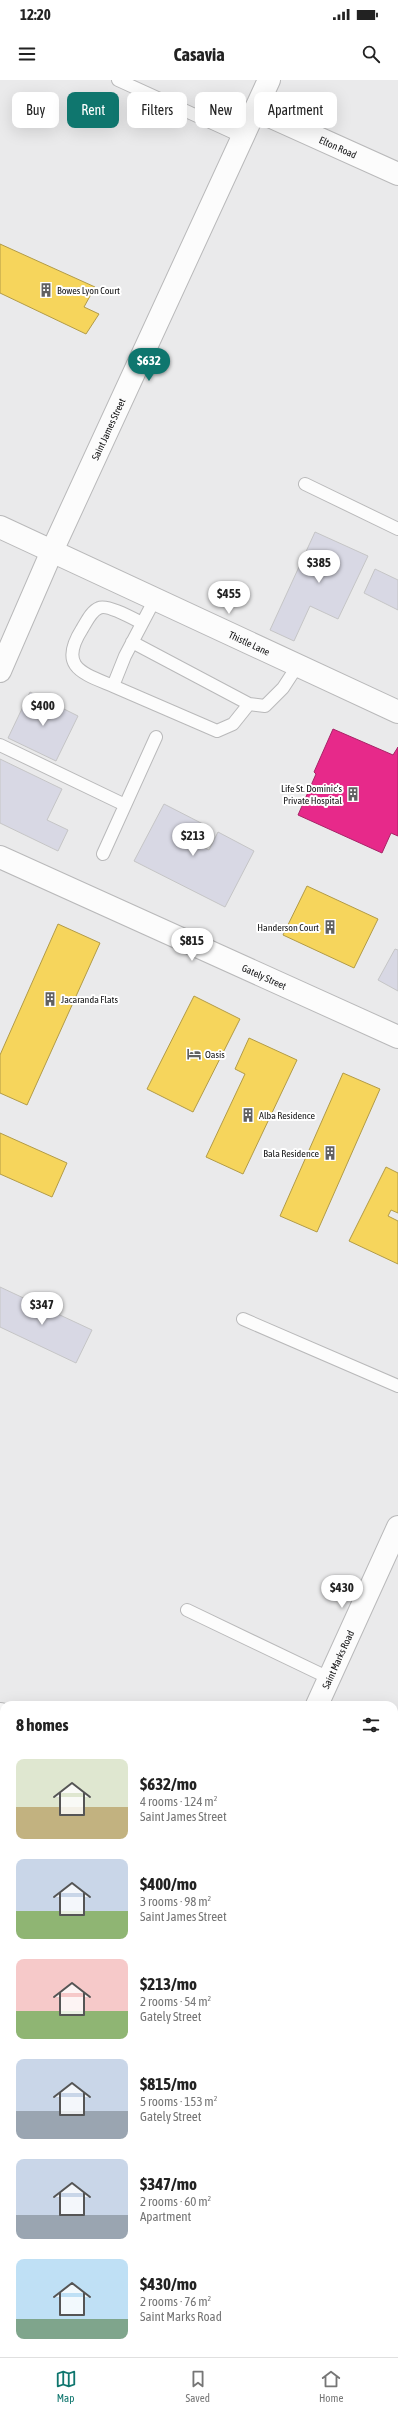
<!DOCTYPE html>
<meta charset="utf-8">
<style>
body{margin:0;font-family:"Asap Condensed",sans-serif;background:#f6f6f6;color:#222;height:100vh;display:flex;flex-direction:column;font-size:15px;white-space:nowrap}
*{box-sizing:border-box;margin:0}
p{font-size:13px;color:#767676}
.icon{flex:none;width:22px;height:22px;fill:none;stroke:currentColor;stroke-width:2;stroke-linecap:round;stroke-linejoin:round}
.map{position:relative;flex:1;overflow:hidden}
.details{position:absolute;left:0px;top:1621px;width:398px;height:656px;display:flex;flex-direction:column;background:#fff;border-radius:12px 12px 0 0;box-shadow:0 4px 16px #0002}
.details>*{flex:none}
.top-card{position:absolute;left:12px;top:12px;width:374px;height:36px;display:flex;gap:8px}
.price{position:absolute;translate:-50% -34px;padding:0 9px;border-radius:14px;background:#fff;color:#222;font-size:13px;line-height:26px;filter:drop-shadow(0 1px 2px #0008)}
.price::after{content:'';position:absolute;left:50%;top:24px;width:12px;height:9px;margin-left:-6px;background:inherit;clip-path:polygon(0 0,100% 0,50% 100%)}
.price.current{background:#0f766e;color:#fff}
ul{padding:0;list-style:none}
li{display:flex;align-items:center;gap:12px;height:100px;padding:0 16px}
li span{display:grid;place-items:center;flex:none;width:112px;height:80px;border-radius:8px;color:#555}
li>.icon{margin-inline-start:auto}
span .icon{width:48px;height:48px;fill:#fffc;stroke-width:1}
li b{font-size:17px}
h2{display:flex;justify-content:space-between;align-items:center;height:48px;padding:0 16px;font-size:17px}
.tag{padding:0 14px;border-radius:8px;background:#fff;box-shadow:0 4px 16px #0002;font-size:14px;line-height:36px}
.tag.current{background:#0f766e;color:#fff}
.status{display:flex;justify-content:space-between;align-items:center;height:28px;padding:0 20px;background:#fff;direction:ltr}
.status svg{height:11px;fill:currentColor}
header{display:flex;justify-content:space-between;align-items:center;height:52px;padding:0 16px;background:#fff;font-size:18px;font-weight:700}
.tab-bar{display:flex;justify-content:space-around;align-items:center;height:56px;border-top:1px solid #e0e0e0;background:#fff;font-size:11px;color:#767676}
.tab-bar a{display:grid;justify-items:center;gap:2px}
.tab-bar .current{color:#0f766e}
.map>svg:first-child{display:block}
.forest{fill:#c7c8f2}
.homes{fill:#f6d55c;stroke:#b29b47}
.health{fill:#e7298a;stroke:#a82367}
.building{fill:#d8d8e4;stroke:#c5c5c6}
.lines{fill:none;stroke-linecap:round;stroke-linejoin:round}
.service-casing{stroke:#b9b9ba;stroke-width:14}
.minor-casing{stroke:#b9b9ba;stroke-width:24}
.tertiary-casing{stroke:#b9b9ba;stroke-width:24}
.service{stroke:#fcfcfc;stroke-width:12}
.minor{stroke:#fcfcfc;stroke-width:22}
.tertiary{stroke:#fcfcfc;stroke-width:22}
.labels{text-anchor:middle;dominant-baseline:central;stroke-width:4;stroke-linejoin:round;paint-order:stroke}
.street-label{font-size:10px;fill:#151516;stroke:#fff}
.poi-label{font-size:10px;fill:#151516;stroke:#fff;text-anchor:start}
</style>
<div class="status"><b>12:20</b><svg viewBox="0 0 49 12"><path d="M0 12V9h3v3zM5 12V6h3v6zM10 12V3h3v9zM15 12V0h3v12zM26 1h20v11H26zM47 4h2v5h-2z"/></svg></div>
<header><svg class="icon" aria-label="menu" viewBox="0 0 24 24"><path d="M4 6h16M4 12h16M4 18h16"/></svg>Casavia<svg class="icon" aria-label="search" viewBox="0 0 24 24"><circle cx="10" cy="10" r="6"/><path d="M15 15l6 6"/></svg></header>
<div class="map">
<svg width="398" height="2277" viewBox="0 0 398 2277">
<rect width="100%" height="100%" fill="#eaeaeb"/>
<!-- forest -->
<path class="forest" d="M398,1968V2106L394,2108V1972Z
M61,2273H173L163,2277H55Z"/>
<!-- homes -->
<path class="homes" d="M0,164L95,207L84,227L99,234L86,254L0,213Z
M307,806L378,839L354,888L283,855Z
M58,844L100,863L27,1025L0,1013V975Z
M194,916L240,939L193,1032L147,1009Z
M249,958L297,980L243,1094L206,1077L245,994L235,989Z
M343,993L380,1009L317,1152L280,1136Z
M0,1053L67,1083L52,1117L0,1094Z
M386,1087L398,1093V1133L391,1130L388,1136L398,1141V1184L349,1161Z
M394,2159L398,2163V2177L394,2182Z
M394,2247H398V2267L394,2268Z
M256,2273H316L304,2277H257Z
M334,2273H391V2275L336,2277Z"/>
<!-- health -->
<path class="health" d="M333,649L393,675L398,667V756L391,753L382,773L298,735L316,694L314,692Z"/>
<!-- building -->
<path class="building" d="M315,452L368,476L338,539L310,526L294,561L270,550Z
M375,489L398,500V530L364,513Z
M30,612L78,636L56,681L8,658Z
M0,679L62,709L47,740L68,750L58,771L0,743Z
M164,724L203,744L194,763L209,770L218,752L254,771L225,827L134,781Z
M395,869L398,870V911L378,900Z
M0,1207L92,1250L76,1283L0,1247Z"/>
<g class="lines">
<defs>
<path id="service" d="M118,0L243,57
M305,404L398,449
M155,519L125,576L113,606L217,651L233,644L249,624
M132,562L249,624L265,626L283,608L298,585
M113,606C82,593 58,587 82,549C86,543 91,531 99,528C107,524 134,539 142,543
M0,665L125,725
M103,774L156,657
M243,1239L398,1306
M187,1530L329,1598"/>
<g id="minor">
<path id="s1" d="M256,30L398,94"/>
<path id="s2" d="M0,447L398,632"/>
<path id="s3" d="M0,591L52,471L269,0"/>
<path id="s4" d="M317,1625L398,1447"/>
<path d="M0,1634L4,1635"/>
<path d="M0,1864L4,1855"/>
<path d="M225,2277L231,2273"/>
</g>
<g id="tertiary">
<path id="s5" d="M0,777L398,957"/>
</g>
</defs>
<!-- service casing -->
<use href="#service" class="service-casing"/>
<!-- minor casing -->
<use href="#minor" class="minor-casing"/>
<!-- tertiary casing -->
<use href="#tertiary" class="tertiary-casing"/>
<!-- service -->
<use href="#service" class="service"/>
<!-- minor -->
<use href="#minor" class="minor"/>
<!-- tertiary -->
<use href="#tertiary" class="tertiary"/>
</g>
<!-- icons -->
<defs>
<symbol id="building-bare" viewBox="-9 -9 18 18"><path d="M-4-6H4V6H1V3H-1V6H-4ZM-2.5-4.3h1.7v1.8h-1.7ZM.8-4.3h1.7v1.8H.8ZM-2.5-1h1.7V.8h-1.7ZM.8-1h1.7V.8H.8Z" fill="#606061" stroke="#fff" stroke-width="2.5" paint-order="stroke"/></symbol>
<symbol id="hotel-bare" viewBox="-9 -9 18 18"><path d="M-6-4.5h1.5V1H6V5H4.5V3h-9V5H-6ZM-4 0a1.8 1.8 0 1 1 3.6 0ZM.5 0V-2.5h3Q6-2.5 6 0Z" fill="#606061" stroke="#fff" stroke-width="2.5" paint-order="stroke"/></symbol>
</defs>
<g fill-rule="evenodd">
<use href="#building-bare" x="36" y="200" width="20" height="20"/>
<use href="#building-bare" x="343" y="704" width="20" height="20"/>
<use href="#building-bare" x="320" y="837" width="20" height="20"/>
<use href="#building-bare" x="40" y="909" width="20" height="20"/>
<use href="#hotel-bare" x="184" y="964" width="20" height="20"/>
<use href="#building-bare" x="238" y="1025" width="20" height="20"/>
<use href="#building-bare" x="320" y="1063" width="20" height="20"/>
</g>
<g class="labels">
<!-- street labels -->
<g class="street-label">
<text stroke="none"><textPath href="#s1" startOffset="90">Elton Road</textPath></text>
<text stroke="none"><textPath href="#s3" startOffset="265">Saint James Street</textPath></text>
<text stroke="none"><textPath href="#s2" startOffset="275">Thistle Lane</textPath></text>
<text stroke="none"><textPath href="#s5" startOffset="290">Gately Street</textPath></text>
<text stroke="none"><textPath href="#s4" startOffset="50">Saint Marks Road</textPath></text>
</g>
<!-- poi labels -->
<g class="poi-label">
<text x="57" y="210">Bowes Lyon Court</text>
<text x="342" y="708" text-anchor="end">Life St. Dominic's<tspan x="342" dy="12">Private Hospital</tspan></text>
<text x="319" y="847" text-anchor="end">Handerson Court</text>
<text x="61" y="919">Jacaranda Flats</text>
<text x="205" y="974">Oasis</text>
<text x="259" y="1035">Alba Residence</text>
<text x="319" y="1073" text-anchor="end">Bala Residence</text>
</g>
</g>
</svg>
<b class="price current" style="left:149px;top:302px">$632</b>
<b class="price" style="left:319px;top:504px">$385</b>
<b class="price" style="left:229px;top:535px">$455</b>
<b class="price" style="left:43px;top:647px">$400</b>
<b class="price" style="left:193px;top:777px">$213</b>
<b class="price" style="left:192px;top:882px">$815</b>
<b class="price" style="left:42px;top:1246px">$347</b>
<b class="price" style="left:342px;top:1529px">$430</b>
<div class="top-card">
<a class="tag">Buy</a>
<a class="tag current">Rent</a>
<a class="tag">Filters</a>
<a class="tag">New</a>
<a class="tag">Apartment</a>
</div>
<section class="details">
<h2>8 homes<svg class="icon" aria-label="filters" viewBox="0 0 24 24"><path d="M4 7h16M4 17h16"/><circle cx="9" cy="7" r="2"/><circle cx="15" cy="17" r="2"/></svg></h2>
<ul>
<li><span style="background:linear-gradient(#dfe7d0 60%,#c2b280 0)"><svg class="icon" aria-label="home" viewBox="0 0 24 24"><path d="M3 11l9-7 9 7M6 9v11h12V9"/></svg></span><div><b>$632/mo</b><p>4 rooms · 124 m²</p><p>Saint James Street</p></div></li>
<li><span style="background:linear-gradient(#c9d6e8 65%,#8fb573 0)"><svg class="icon" aria-label="home" viewBox="0 0 24 24"><path d="M3 11l9-7 9 7M6 9v11h12V9"/></svg></span><div><b>$400/mo</b><p>3 rooms · 98 m²</p><p>Saint James Street</p></div></li>
<li><span style="background:linear-gradient(#f6c9c9 65%,#8fb573 0)"><svg class="icon" aria-label="home" viewBox="0 0 24 24"><path d="M3 11l9-7 9 7M6 9v11h12V9"/></svg></span><div><b>$213/mo</b><p>2 rooms · 54 m²</p><p>Gately Street</p></div></li>
<li><span style="background:linear-gradient(#c9d6e8 65%,#9aa5b1 0)"><svg class="icon" aria-label="home" viewBox="0 0 24 24"><path d="M3 11l9-7 9 7M6 9v11h12V9"/></svg></span><div><b>$815/mo</b><p>5 rooms · 153 m²</p><p>Gately Street</p></div></li>
<li><span style="background:linear-gradient(#c9d6e8 70%,#9aa5b1 0)"><svg class="icon" aria-label="home" viewBox="0 0 24 24"><path d="M3 11l9-7 9 7M6 9v11h12V9"/></svg></span><div><b>$347/mo</b><p>2 rooms · 60 m²</p><p>Apartment</p></div></li>
<li><span style="background:linear-gradient(#bfe0f5 75%,#7fa58c 0)"><svg class="icon" aria-label="home" viewBox="0 0 24 24"><path d="M3 11l9-7 9 7M6 9v11h12V9"/></svg></span><div><b>$430/mo</b><p>2 rooms · 76 m²</p><p>Saint Marks Road</p></div></li>
</ul>
</section>
</div>
<nav class="tab-bar">
<a class="current"><svg class="icon" aria-label="map" viewBox="0 0 24 24"><path d="M3 6l6-2 6 2 6-2v14l-6 2-6-2-6 2zM9 4v14M15 6v14"/></svg>Map</a>
<a><svg class="icon" aria-label="saved" viewBox="0 0 24 24"><path d="M7 4h10v16l-5-4-5 4z"/></svg>Saved</a>
<a><svg class="icon" aria-label="home" viewBox="0 0 24 24"><path d="M3 11l9-7 9 7M6 9v11h12V9"/></svg>Home</a>
</nav>
